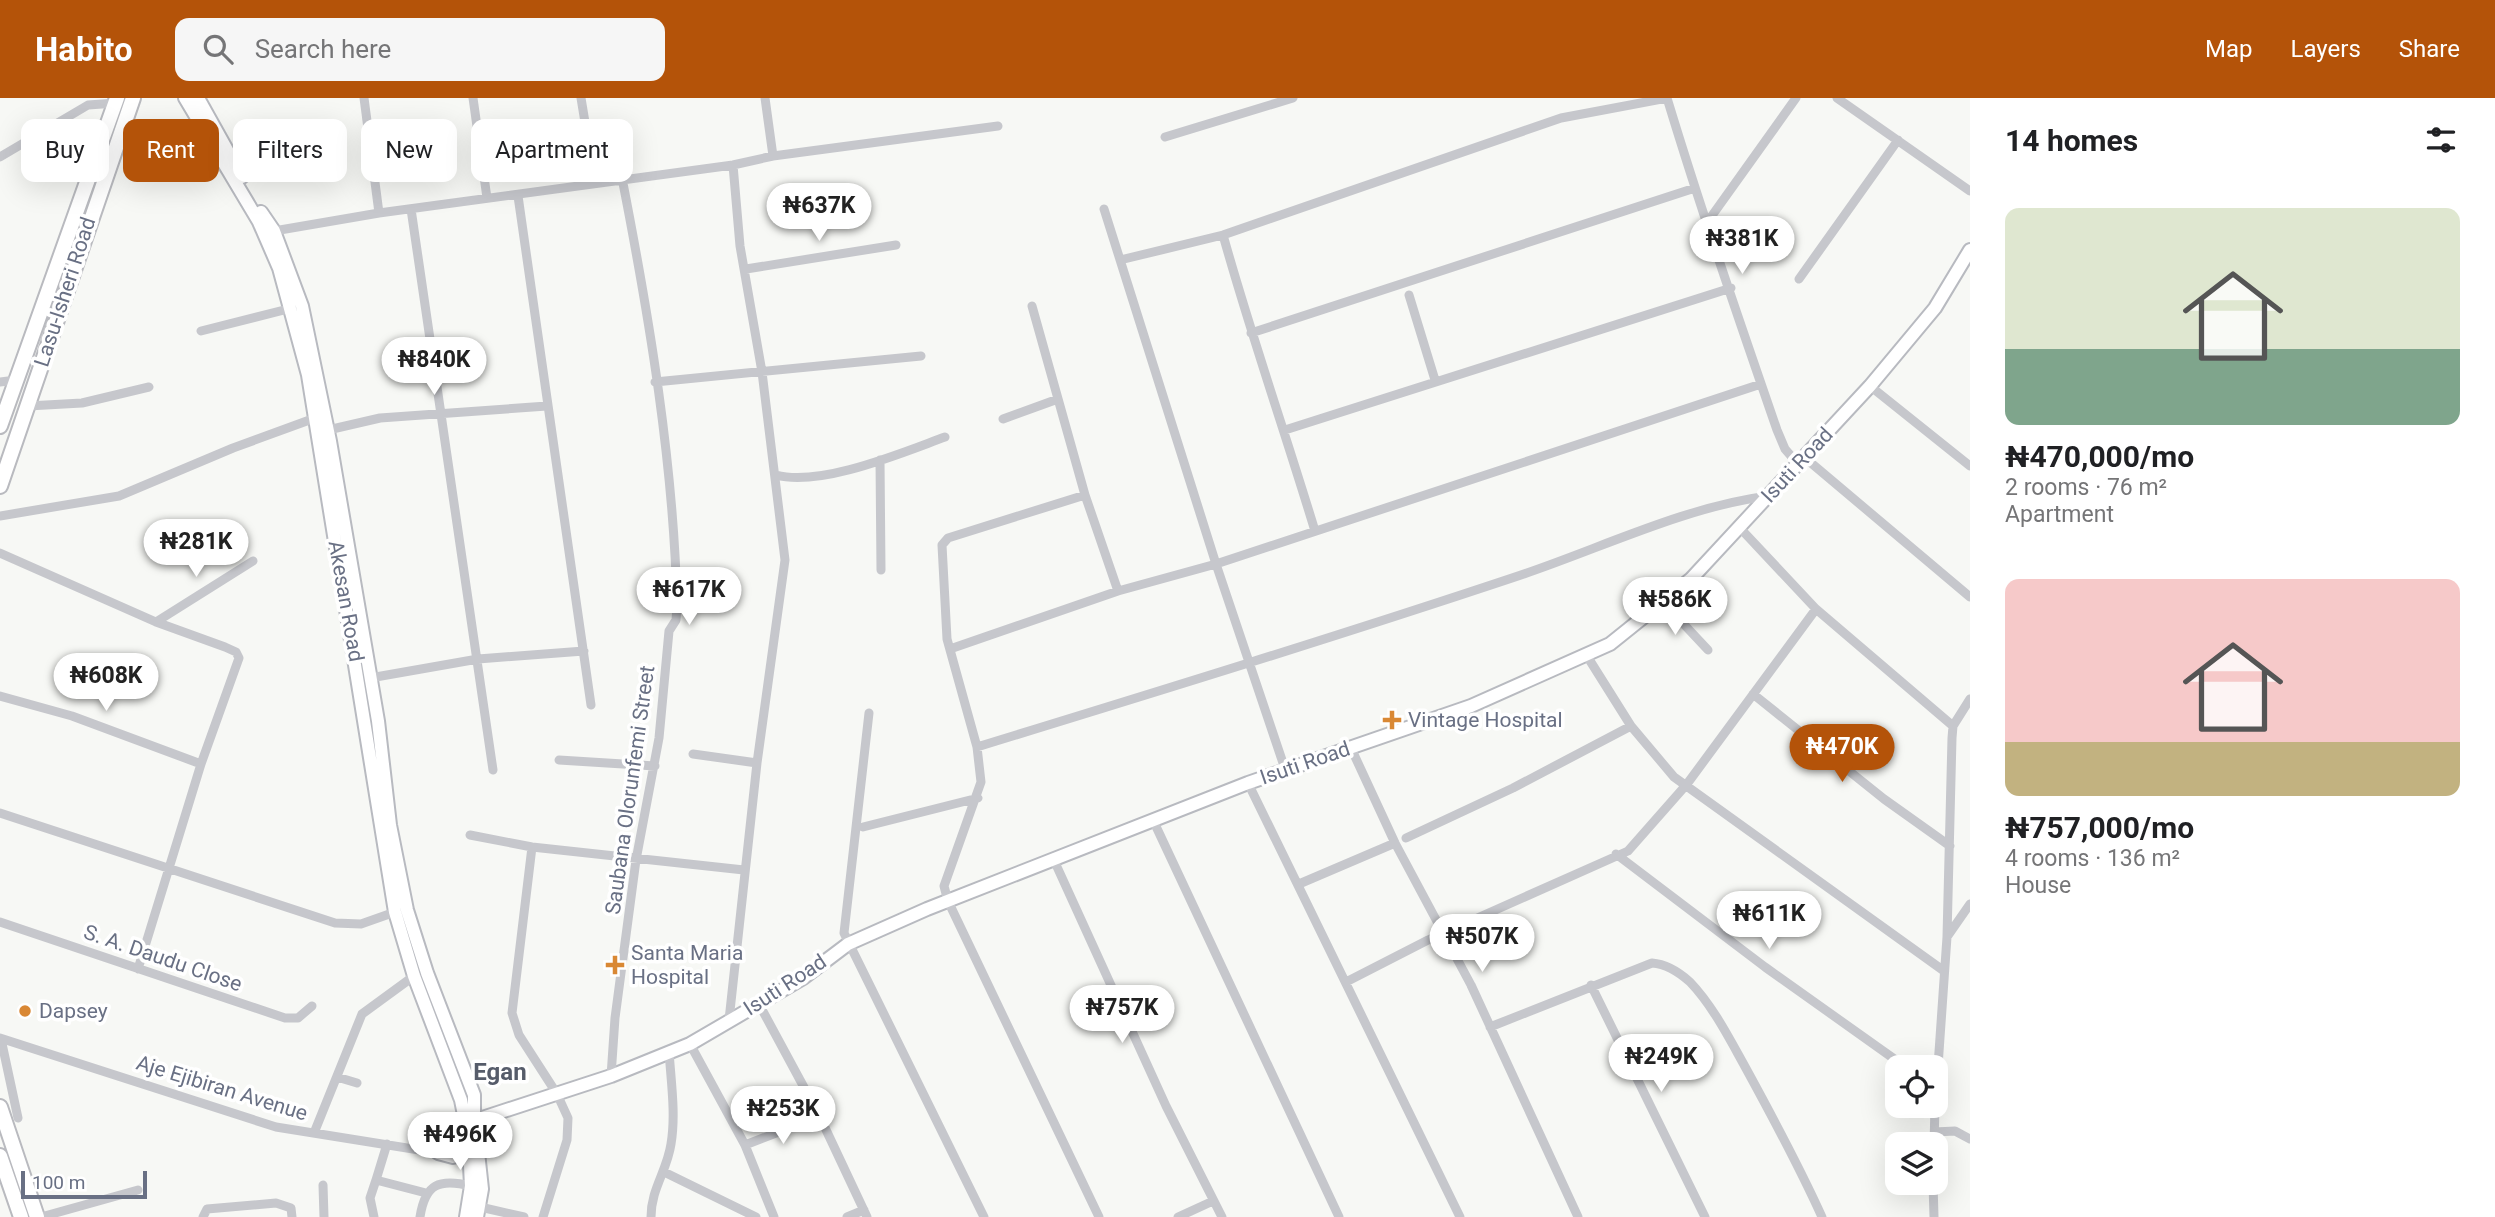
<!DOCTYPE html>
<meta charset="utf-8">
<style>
body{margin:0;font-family:Roboto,sans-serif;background:#f6f6f6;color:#202124;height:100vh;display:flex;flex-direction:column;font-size:26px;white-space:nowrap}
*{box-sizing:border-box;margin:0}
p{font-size:23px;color:#757577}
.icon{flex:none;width:38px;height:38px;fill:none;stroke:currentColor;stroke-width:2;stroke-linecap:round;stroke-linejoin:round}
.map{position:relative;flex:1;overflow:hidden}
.side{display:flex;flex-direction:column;background:#fff;width:525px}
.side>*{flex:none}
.banner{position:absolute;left:21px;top:21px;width:665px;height:63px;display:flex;gap:14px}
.tools{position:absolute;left:1885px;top:957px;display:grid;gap:14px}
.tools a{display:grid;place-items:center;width:63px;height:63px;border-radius:14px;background:#fff;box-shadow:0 7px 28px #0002;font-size:35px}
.scale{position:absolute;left:21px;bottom:18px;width:126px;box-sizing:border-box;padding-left:7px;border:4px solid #697084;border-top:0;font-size:19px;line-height:24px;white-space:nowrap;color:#697084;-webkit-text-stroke:5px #fff;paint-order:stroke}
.price{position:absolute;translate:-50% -60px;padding:0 16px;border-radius:24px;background:#fff;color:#222;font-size:23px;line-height:46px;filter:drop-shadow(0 2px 4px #0008)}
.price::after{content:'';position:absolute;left:50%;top:42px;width:21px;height:16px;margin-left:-10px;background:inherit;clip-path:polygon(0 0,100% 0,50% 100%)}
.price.selected{background:#b45309;color:#fff}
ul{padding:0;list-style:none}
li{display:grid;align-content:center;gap:14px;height:371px;padding:0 35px}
li span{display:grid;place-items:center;height:217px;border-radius:14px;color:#555}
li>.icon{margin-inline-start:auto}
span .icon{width:126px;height:126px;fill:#fffc;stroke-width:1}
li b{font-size:30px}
h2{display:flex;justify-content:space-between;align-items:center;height:84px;padding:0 35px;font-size:30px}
.tag{padding:0 24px;border-radius:14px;background:#fff;box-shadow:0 7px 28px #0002;font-size:24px;line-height:63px}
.tag.selected{background:#b45309;color:#fff}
header{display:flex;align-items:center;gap:42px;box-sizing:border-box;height:98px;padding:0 35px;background:#b45309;color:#fff}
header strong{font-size:33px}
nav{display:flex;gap:38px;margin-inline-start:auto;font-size:24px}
.search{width:490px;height:63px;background:#f6f6f6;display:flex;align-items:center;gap:18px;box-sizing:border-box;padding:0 24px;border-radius:14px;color:#757577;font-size:26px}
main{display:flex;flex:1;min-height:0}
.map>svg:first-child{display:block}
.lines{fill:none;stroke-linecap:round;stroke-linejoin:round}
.secondary-casing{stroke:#b8bac0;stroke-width:16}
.primary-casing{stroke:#b9babf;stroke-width:18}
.street{stroke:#c6c7cc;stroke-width:9}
.secondary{stroke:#fff;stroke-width:12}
.primary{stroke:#fff;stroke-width:14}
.poi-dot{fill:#d98834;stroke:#fff;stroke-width:2.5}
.labels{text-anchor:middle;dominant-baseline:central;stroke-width:7;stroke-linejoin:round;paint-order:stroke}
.street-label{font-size:21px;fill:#697084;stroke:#fff}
.poi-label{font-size:21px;fill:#697084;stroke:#fff;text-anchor:start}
.quarter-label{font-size:24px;font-weight:bold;fill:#565c6a;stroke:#fff}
</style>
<header>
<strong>Habito</strong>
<div class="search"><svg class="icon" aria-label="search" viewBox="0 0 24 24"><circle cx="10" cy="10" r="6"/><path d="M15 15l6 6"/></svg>Search here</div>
<nav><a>Map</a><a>Layers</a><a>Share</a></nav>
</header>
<main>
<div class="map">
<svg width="1970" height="1119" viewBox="0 0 1970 1119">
<rect width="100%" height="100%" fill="#f7f8f5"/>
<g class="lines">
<defs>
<path id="secondary" d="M185,0L259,124L279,170L308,277L395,814L414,878L461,1002L465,1022
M198,0L242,79
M261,114L274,133L302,208L330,343L378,623L390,727L407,812L427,875L474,997V1021
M457 1034a13 13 0 1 1 26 0a13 13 0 1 1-26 0Z
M476,1022L611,978L690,946L803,880L848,846L927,811L1248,685L1471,608L1610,546L1691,481L1870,288L1935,210L1970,152
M438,1055L453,1059L467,1047
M466,1119L471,1088L469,1047
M477,1119L482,1091L477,1045"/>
<path id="primary" d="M0,328L117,0
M0,388L133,0
M0,1009L37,1119
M0,1058L21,1119"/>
</defs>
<!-- secondary casing -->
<use href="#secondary" class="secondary-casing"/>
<!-- primary casing -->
<use href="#primary" class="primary-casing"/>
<!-- street -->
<path class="street" d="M364,0L379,115
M473,0L487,100
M581,0L595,85
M1667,0C1701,112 1739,222 1777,332L1785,351L1798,366
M1837,0L1970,93
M1165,39L1293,0
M773,58L998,28
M0,59L88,7L116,5
M518,98L591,607
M411,111L493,672
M1104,111L1216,466L1285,671
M1706,126L1796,0
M274,133L379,115L733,67L773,58L765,0
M1223,137C1251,237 1285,334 1315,433
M1120,162L1223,137L1561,20L1667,0
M746,171L896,147
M1799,181L1898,42
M1409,197L1435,282
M1032,208L1085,397L1118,493
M201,233L292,210
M1251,235L1695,90
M0,284L16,282
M655,284L921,258
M1870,288L1970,368
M28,308L82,305L149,289
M1003,321L1058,301
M328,332L380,320L547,308
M1285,332L1731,190
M1804,359L1970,499
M880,362L881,472
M776,377C821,389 901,355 945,339
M1085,397L948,440L942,447L947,541L977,649L981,684L944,788L948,803L1099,1119
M0,418L119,398L233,350L315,320
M1740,430L1816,511L1953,628
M0,455L156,524L225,549L236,554L239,560L201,666L138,871
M1664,505L1708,552
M156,524L253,463
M950,551L1118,493L1216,466L1761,286
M1587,558L1631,628L1674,679L1944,873
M370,580L478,561L584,553
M1753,596L1884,701L1950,748
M0,598L72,618L201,666
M869,615L844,835L984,1119
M977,649C1156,594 1335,539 1512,480C1595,453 1683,409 1768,398
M1351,650L1395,745L1471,887L1578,1119
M693,656L757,665
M559,662L655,668
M1248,685L1460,1119
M0,715L335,825L361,826L395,814
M1153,722L1339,1119
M863,729L978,700
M470,737L532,749L744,772
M1406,740L1513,690L1631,628
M532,749L512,915L519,937L557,996L568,1020L567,1042L543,1119
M1616,756L1765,869L1907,970
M1053,760L1166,1008L1222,1119
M1299,786L1395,745
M0,824L285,920H298L312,908
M1947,839L1970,806
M1346,884L1428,842L1628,753L1687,686L1816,511
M1591,887L1705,1119
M759,906L820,1019L867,1119
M729,922L757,665L785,462L762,274L740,148L733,67
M1490,929L1652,865C1666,866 1680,875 1690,884C1712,907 1728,938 1743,965C1771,1016 1798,1066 1822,1119
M0,940L276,1029L438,1055
M1,941L18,1020
M690,946L745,1047L774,1119
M611,978L615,920L636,762L659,640L669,533L676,522L677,508C674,367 649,218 622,80
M337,979L357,985
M1936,997L1947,839L1952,640L1953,628L1970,601
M1935,1034L1955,1033L1970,1041
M314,1035L362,916L414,878
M387,1046L376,1082L426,1095
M1934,1046L1935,1008
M745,1047L810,1022
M664,1074L756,1119
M1933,1085L1934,1119
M323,1087L324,1119
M480,1109L524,1119
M41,1119L138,1092
M203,1119L207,1111L276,1105L291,1110L292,1119
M374,1119L370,1100L376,1082
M420,1119C425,1086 439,1080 471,1088
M651,1119C651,1091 667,1073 671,1046C676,1016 671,984 669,953
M847,1119L864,1112
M1178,1119L1213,1103"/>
<!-- secondary -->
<use href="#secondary" class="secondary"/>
<!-- primary -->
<use href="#primary" class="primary"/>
</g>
<!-- markers -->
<g class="poi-dot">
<path d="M1388.5 611.5h7v7h7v7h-7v7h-7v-7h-7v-7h7z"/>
<path d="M611.5 856.5h7v7h7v7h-7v7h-7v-7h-7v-7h7z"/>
<circle cx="25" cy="913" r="7"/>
</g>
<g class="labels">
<!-- street labels -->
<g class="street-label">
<text transform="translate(65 194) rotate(-72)">Lasu-Isheri Road</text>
<text transform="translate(1797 367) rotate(-47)">Isuti Road</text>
<text transform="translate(346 503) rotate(80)">Akesan Road</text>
<text transform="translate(1305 665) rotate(-19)">Isuti Road</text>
<text transform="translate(630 692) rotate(-82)">Saubana Olorunfemi Street</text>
<text transform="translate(163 860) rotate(19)">S. A. Daudu Close</text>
<text transform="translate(785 887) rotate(-33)">Isuti Road</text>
<text transform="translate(222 990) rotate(17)">Aje Ejibiran Avenue</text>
</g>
<!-- poi labels -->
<g class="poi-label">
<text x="1408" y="622">Vintage Hospital</text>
<text x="631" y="855">Santa Maria<tspan x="631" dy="24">Hospital</tspan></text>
<text x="39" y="913">Dapsey</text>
</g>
<!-- quarter labels -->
<g class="quarter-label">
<text x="500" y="974">Egan</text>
</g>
</g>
</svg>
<div class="tools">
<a><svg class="icon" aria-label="locate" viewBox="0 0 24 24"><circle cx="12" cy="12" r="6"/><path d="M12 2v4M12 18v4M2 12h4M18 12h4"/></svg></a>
<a><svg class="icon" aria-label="layers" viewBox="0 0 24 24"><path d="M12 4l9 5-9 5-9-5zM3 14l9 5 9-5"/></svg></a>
</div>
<div class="scale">100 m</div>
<b class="price" style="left:819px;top:145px">₦637K</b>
<b class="price" style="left:1742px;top:178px">₦381K</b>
<b class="price" style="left:434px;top:299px">₦840K</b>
<b class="price" style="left:196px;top:481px">₦281K</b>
<b class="price" style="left:689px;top:529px">₦617K</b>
<b class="price" style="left:1675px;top:539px">₦586K</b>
<b class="price" style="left:106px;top:615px">₦608K</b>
<b class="price selected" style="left:1842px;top:686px">₦470K</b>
<b class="price" style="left:1769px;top:853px">₦611K</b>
<b class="price" style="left:1482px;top:876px">₦507K</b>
<b class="price" style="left:1122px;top:947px">₦757K</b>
<b class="price" style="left:1661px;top:996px">₦249K</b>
<b class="price" style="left:783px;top:1048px">₦253K</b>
<b class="price" style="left:460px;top:1074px">₦496K</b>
<div class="banner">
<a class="tag">Buy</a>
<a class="tag selected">Rent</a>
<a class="tag">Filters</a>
<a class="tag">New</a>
<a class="tag">Apartment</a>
</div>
</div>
<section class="side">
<h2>14 homes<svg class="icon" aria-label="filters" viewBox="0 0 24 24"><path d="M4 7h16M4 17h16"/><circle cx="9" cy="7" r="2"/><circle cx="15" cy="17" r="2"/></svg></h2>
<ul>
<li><span style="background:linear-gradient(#dfe7d0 65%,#7fa58c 0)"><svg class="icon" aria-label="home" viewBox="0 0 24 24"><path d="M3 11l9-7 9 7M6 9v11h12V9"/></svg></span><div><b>₦470,000/mo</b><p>2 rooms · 76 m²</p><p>Apartment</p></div></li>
<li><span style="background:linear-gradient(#f6c9c9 75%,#c2b280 0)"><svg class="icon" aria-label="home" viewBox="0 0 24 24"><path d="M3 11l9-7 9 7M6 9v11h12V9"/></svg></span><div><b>₦757,000/mo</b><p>4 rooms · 136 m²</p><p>House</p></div></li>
</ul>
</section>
</main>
